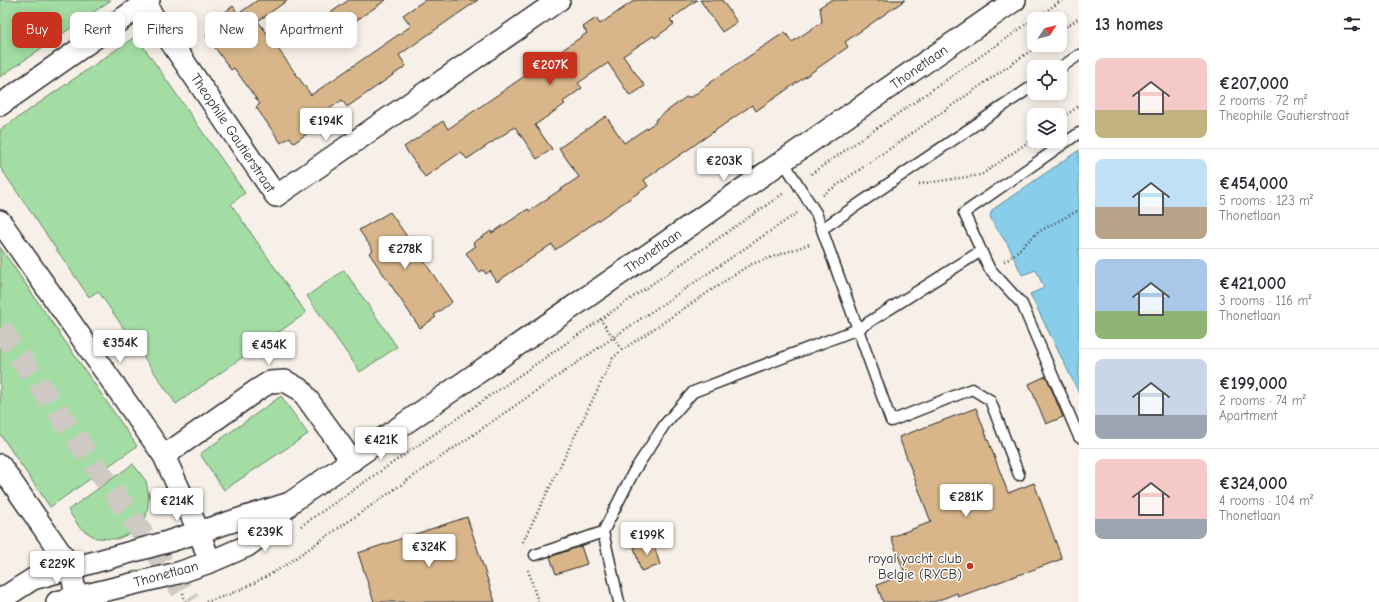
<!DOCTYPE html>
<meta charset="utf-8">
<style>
body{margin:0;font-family:"Comic Neue",sans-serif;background:#f7f7f7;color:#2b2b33;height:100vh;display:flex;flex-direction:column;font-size:15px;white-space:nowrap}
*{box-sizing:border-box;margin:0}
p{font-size:13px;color:#7c7c81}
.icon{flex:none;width:22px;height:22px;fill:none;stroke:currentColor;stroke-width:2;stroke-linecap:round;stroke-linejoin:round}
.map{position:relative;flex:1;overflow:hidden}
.sheet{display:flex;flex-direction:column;background:#fff;width:300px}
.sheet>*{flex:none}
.guide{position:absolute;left:12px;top:12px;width:380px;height:36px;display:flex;gap:8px}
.needle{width:26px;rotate:54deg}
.controls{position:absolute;left:1027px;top:12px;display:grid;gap:8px}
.controls a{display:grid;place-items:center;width:40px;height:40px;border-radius:8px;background:#fff;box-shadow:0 2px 10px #0003;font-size:20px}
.price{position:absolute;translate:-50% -34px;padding:0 9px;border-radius:4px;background:#fff;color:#222;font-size:13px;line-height:26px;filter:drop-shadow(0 1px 2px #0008)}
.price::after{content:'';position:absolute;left:50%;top:24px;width:12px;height:9px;margin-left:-6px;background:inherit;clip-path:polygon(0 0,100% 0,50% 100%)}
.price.active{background:#c8321e;color:#fff}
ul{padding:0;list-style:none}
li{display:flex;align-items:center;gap:12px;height:100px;padding:0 16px}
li+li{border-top:1px solid #e1e1e2}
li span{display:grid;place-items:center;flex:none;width:112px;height:80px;border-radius:8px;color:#555}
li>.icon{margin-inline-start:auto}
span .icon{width:48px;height:48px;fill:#fffc;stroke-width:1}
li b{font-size:17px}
h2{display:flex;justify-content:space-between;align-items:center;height:48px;padding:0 16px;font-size:17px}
.tag{padding:0 14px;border-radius:8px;background:#fff;box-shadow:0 2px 10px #0003;font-size:14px;line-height:36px}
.tag.active{background:#c8321e;color:#fff}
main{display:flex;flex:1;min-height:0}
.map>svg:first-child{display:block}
.green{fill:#a3dda3;stroke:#678467}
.water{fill:#88cde9;stroke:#638c9d}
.building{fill:#d8b68a;stroke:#2b2b2b}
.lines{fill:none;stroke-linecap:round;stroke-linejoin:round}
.secondary-tunnel{stroke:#cec9c2;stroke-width:22;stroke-dasharray:22 11;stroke-linecap:butt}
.lane-casing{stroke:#2b2b2b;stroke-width:13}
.street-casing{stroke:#2b2b2b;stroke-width:24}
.path{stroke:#2b2b2b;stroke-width:2.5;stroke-dasharray:1 3;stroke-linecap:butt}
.lane{stroke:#fff;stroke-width:10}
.street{stroke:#fff;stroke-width:21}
.poi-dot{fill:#c8321e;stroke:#fff;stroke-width:1.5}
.labels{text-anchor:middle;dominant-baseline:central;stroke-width:3;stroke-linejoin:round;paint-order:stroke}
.street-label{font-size:14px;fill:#2b2b2b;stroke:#fff}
.poi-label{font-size:14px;fill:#2b2b2b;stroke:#fff;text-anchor:end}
</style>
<main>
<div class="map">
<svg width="1079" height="602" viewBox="0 0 1079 602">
<rect width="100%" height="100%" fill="#f7f0e8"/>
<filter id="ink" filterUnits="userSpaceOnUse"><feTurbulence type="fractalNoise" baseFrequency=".025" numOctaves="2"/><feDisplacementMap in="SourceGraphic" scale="8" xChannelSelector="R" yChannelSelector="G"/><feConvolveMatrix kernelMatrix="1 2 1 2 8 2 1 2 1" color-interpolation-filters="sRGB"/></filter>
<g filter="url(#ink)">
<!-- green -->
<path class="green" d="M0,0H111L0,77Z
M136,36L245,193L231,204L306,313L176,404L98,291L89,297L0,167V130Z
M0,247L137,446L50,507L0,434Z
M344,270L397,347L360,372L307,296Z
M281,396L308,434L224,490L200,454Z
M133,464L146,481L149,497L146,517L136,531L117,539L96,538L80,528L68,510Z"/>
<!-- water -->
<path class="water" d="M1079,150V393L1030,294L1044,288L1036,270L1022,275L1008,245L993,223L990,216L992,210Z"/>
<!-- building -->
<path class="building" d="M258,0H288L258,21L311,95L411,26L403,15L425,0H478L399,55L406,66L347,107L342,100L312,121L316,127L294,143L290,137L281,143L256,107L260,104L234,68L231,70L206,35L214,29L210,23L233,6L238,14Z
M349,0H386L329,39L317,22Z
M635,0H697L670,20L674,24L655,38L653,36L623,56L645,86L630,96L608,63L578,83L582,88L563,102L565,104L535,125L552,149L537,159L515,127L467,159L461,152L425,177L404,147L443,121L448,129L587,33L583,27L596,18L600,24Z
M700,0H722L737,22L722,32Z
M831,0H905L845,42L848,47L756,111L752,105L644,180L648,186L555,250L552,244L497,282L490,271L486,274L483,270L479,272L466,253L476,246L473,243L491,231L492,233L528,209L529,211L579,177L559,148L606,116L624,143L656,122L655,120L686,97H692L714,80L785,32L792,42L822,22L820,7Z
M390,212L452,302L434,315L436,317L420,328L369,253L373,250L359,230Z
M1046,376L1063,417L1046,424L1029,384Z
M976,408L1008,493L1034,483L1062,559L958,597L957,593L934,602H883L877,585L905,574L891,537L931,522L899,437Z
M467,517L495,602H374L358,553Z
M653,542L660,565L641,571L634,547Z
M581,546L587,564L556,574L550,557Z"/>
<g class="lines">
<!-- secondary-tunnel -->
<path class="secondary-tunnel" d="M0,328L190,602"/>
<defs>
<path id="lane" d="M1060,68L1079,55
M1079,133L964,213L989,268L1022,304L1079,437
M783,161L816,213L891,421L972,389L990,400L1019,475
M822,229L1034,85
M535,555L603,532
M619,602L603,532L634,471L665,424L693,392L858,329L981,251"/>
<path id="street" d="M144,3L276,196L559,0
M0,105L149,0
M0,221L164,456L199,532L210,562
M164,456L257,390L270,382L285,381L301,390L352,461
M0,465L71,568L76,598
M0,600L33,579L167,542L290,503
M57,602L178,573L210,562L247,546L262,535L290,503L1015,0"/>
</defs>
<!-- lane casing -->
<use href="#lane" class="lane-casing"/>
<!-- street casing -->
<use href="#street" class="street-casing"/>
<!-- path -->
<path class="path" d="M1035,19L1062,0
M1060,31L1079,18
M1060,119L1079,106
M811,174L1034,19
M919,184L981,175L1034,138
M823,195L1039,45
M1004,261L1009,259L1038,232L1079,210
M600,319L622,350
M301,526L784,193
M523,542L613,358L622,350L749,265L810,244
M528,570L538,602
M183,593L185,602
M206,602C234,594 260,581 284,566L614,337L797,213"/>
<!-- lane -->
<use href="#lane" class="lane"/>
<!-- street -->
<use href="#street" class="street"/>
</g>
</g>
<!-- markers -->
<circle class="poi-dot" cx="970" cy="566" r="4"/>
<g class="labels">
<!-- street labels -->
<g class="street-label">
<text transform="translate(919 67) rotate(-35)">Thonetlaan</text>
<text transform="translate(233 133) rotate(56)">Theophile Gautierstraat</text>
<text transform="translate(653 251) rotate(-35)">Thonetlaan</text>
<text transform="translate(166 574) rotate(-15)">Thonetlaan</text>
</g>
<!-- poi labels -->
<g class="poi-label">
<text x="962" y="558">royal yacht club<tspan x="962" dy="16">Belgie (RYCB)</tspan></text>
</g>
</g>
</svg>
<div class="controls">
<a><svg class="needle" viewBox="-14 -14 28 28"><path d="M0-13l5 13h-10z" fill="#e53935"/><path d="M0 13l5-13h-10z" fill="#7c7c81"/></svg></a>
<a><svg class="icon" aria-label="locate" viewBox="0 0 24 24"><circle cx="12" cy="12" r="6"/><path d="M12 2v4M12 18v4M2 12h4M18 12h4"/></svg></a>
<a><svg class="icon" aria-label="layers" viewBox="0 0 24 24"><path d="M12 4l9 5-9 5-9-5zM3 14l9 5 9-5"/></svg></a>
</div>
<b class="price active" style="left:550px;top:86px">€207K</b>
<b class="price" style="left:326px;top:142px">€194K</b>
<b class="price" style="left:724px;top:182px">€203K</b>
<b class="price" style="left:405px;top:270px">€278K</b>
<b class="price" style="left:120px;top:364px">€354K</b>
<b class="price" style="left:269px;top:366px">€454K</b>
<b class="price" style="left:381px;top:461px">€421K</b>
<b class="price" style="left:966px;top:518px">€281K</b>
<b class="price" style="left:177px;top:522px">€214K</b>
<b class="price" style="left:265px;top:553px">€239K</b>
<b class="price" style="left:647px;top:556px">€199K</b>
<b class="price" style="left:429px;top:568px">€324K</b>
<b class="price" style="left:57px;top:585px">€229K</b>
<div class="guide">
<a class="tag active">Buy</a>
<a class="tag">Rent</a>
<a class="tag">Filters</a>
<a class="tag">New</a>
<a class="tag">Apartment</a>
</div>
</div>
<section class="sheet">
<h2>13 homes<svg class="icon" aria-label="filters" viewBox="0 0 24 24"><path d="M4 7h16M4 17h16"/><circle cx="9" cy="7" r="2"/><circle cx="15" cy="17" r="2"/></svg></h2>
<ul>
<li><span style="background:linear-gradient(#f6c9c9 65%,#c2b280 0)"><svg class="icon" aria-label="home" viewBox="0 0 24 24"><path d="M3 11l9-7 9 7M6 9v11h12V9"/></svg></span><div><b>€207,000</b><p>2 rooms · 72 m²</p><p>Theophile Gautierstraat</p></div></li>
<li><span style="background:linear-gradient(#bfe0f5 60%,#b9a48a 0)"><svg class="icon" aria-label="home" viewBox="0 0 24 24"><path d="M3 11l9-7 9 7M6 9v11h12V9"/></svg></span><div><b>€454,000</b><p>5 rooms · 123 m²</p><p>Thonetlaan</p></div></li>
<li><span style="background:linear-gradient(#a9c7e8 65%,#8fb573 0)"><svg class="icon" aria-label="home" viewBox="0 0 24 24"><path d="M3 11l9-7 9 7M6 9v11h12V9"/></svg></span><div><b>€421,000</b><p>3 rooms · 116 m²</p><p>Thonetlaan</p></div></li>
<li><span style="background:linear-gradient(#c9d6e8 70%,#9aa5b1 0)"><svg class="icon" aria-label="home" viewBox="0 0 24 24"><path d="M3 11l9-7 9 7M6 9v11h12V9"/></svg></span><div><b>€199,000</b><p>2 rooms · 74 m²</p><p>Apartment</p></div></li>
<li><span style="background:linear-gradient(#f6c9c9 75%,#9aa5b1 0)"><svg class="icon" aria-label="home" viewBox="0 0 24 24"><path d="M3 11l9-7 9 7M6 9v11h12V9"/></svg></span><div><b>€324,000</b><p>4 rooms · 104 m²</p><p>Thonetlaan</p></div></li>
</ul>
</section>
</main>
